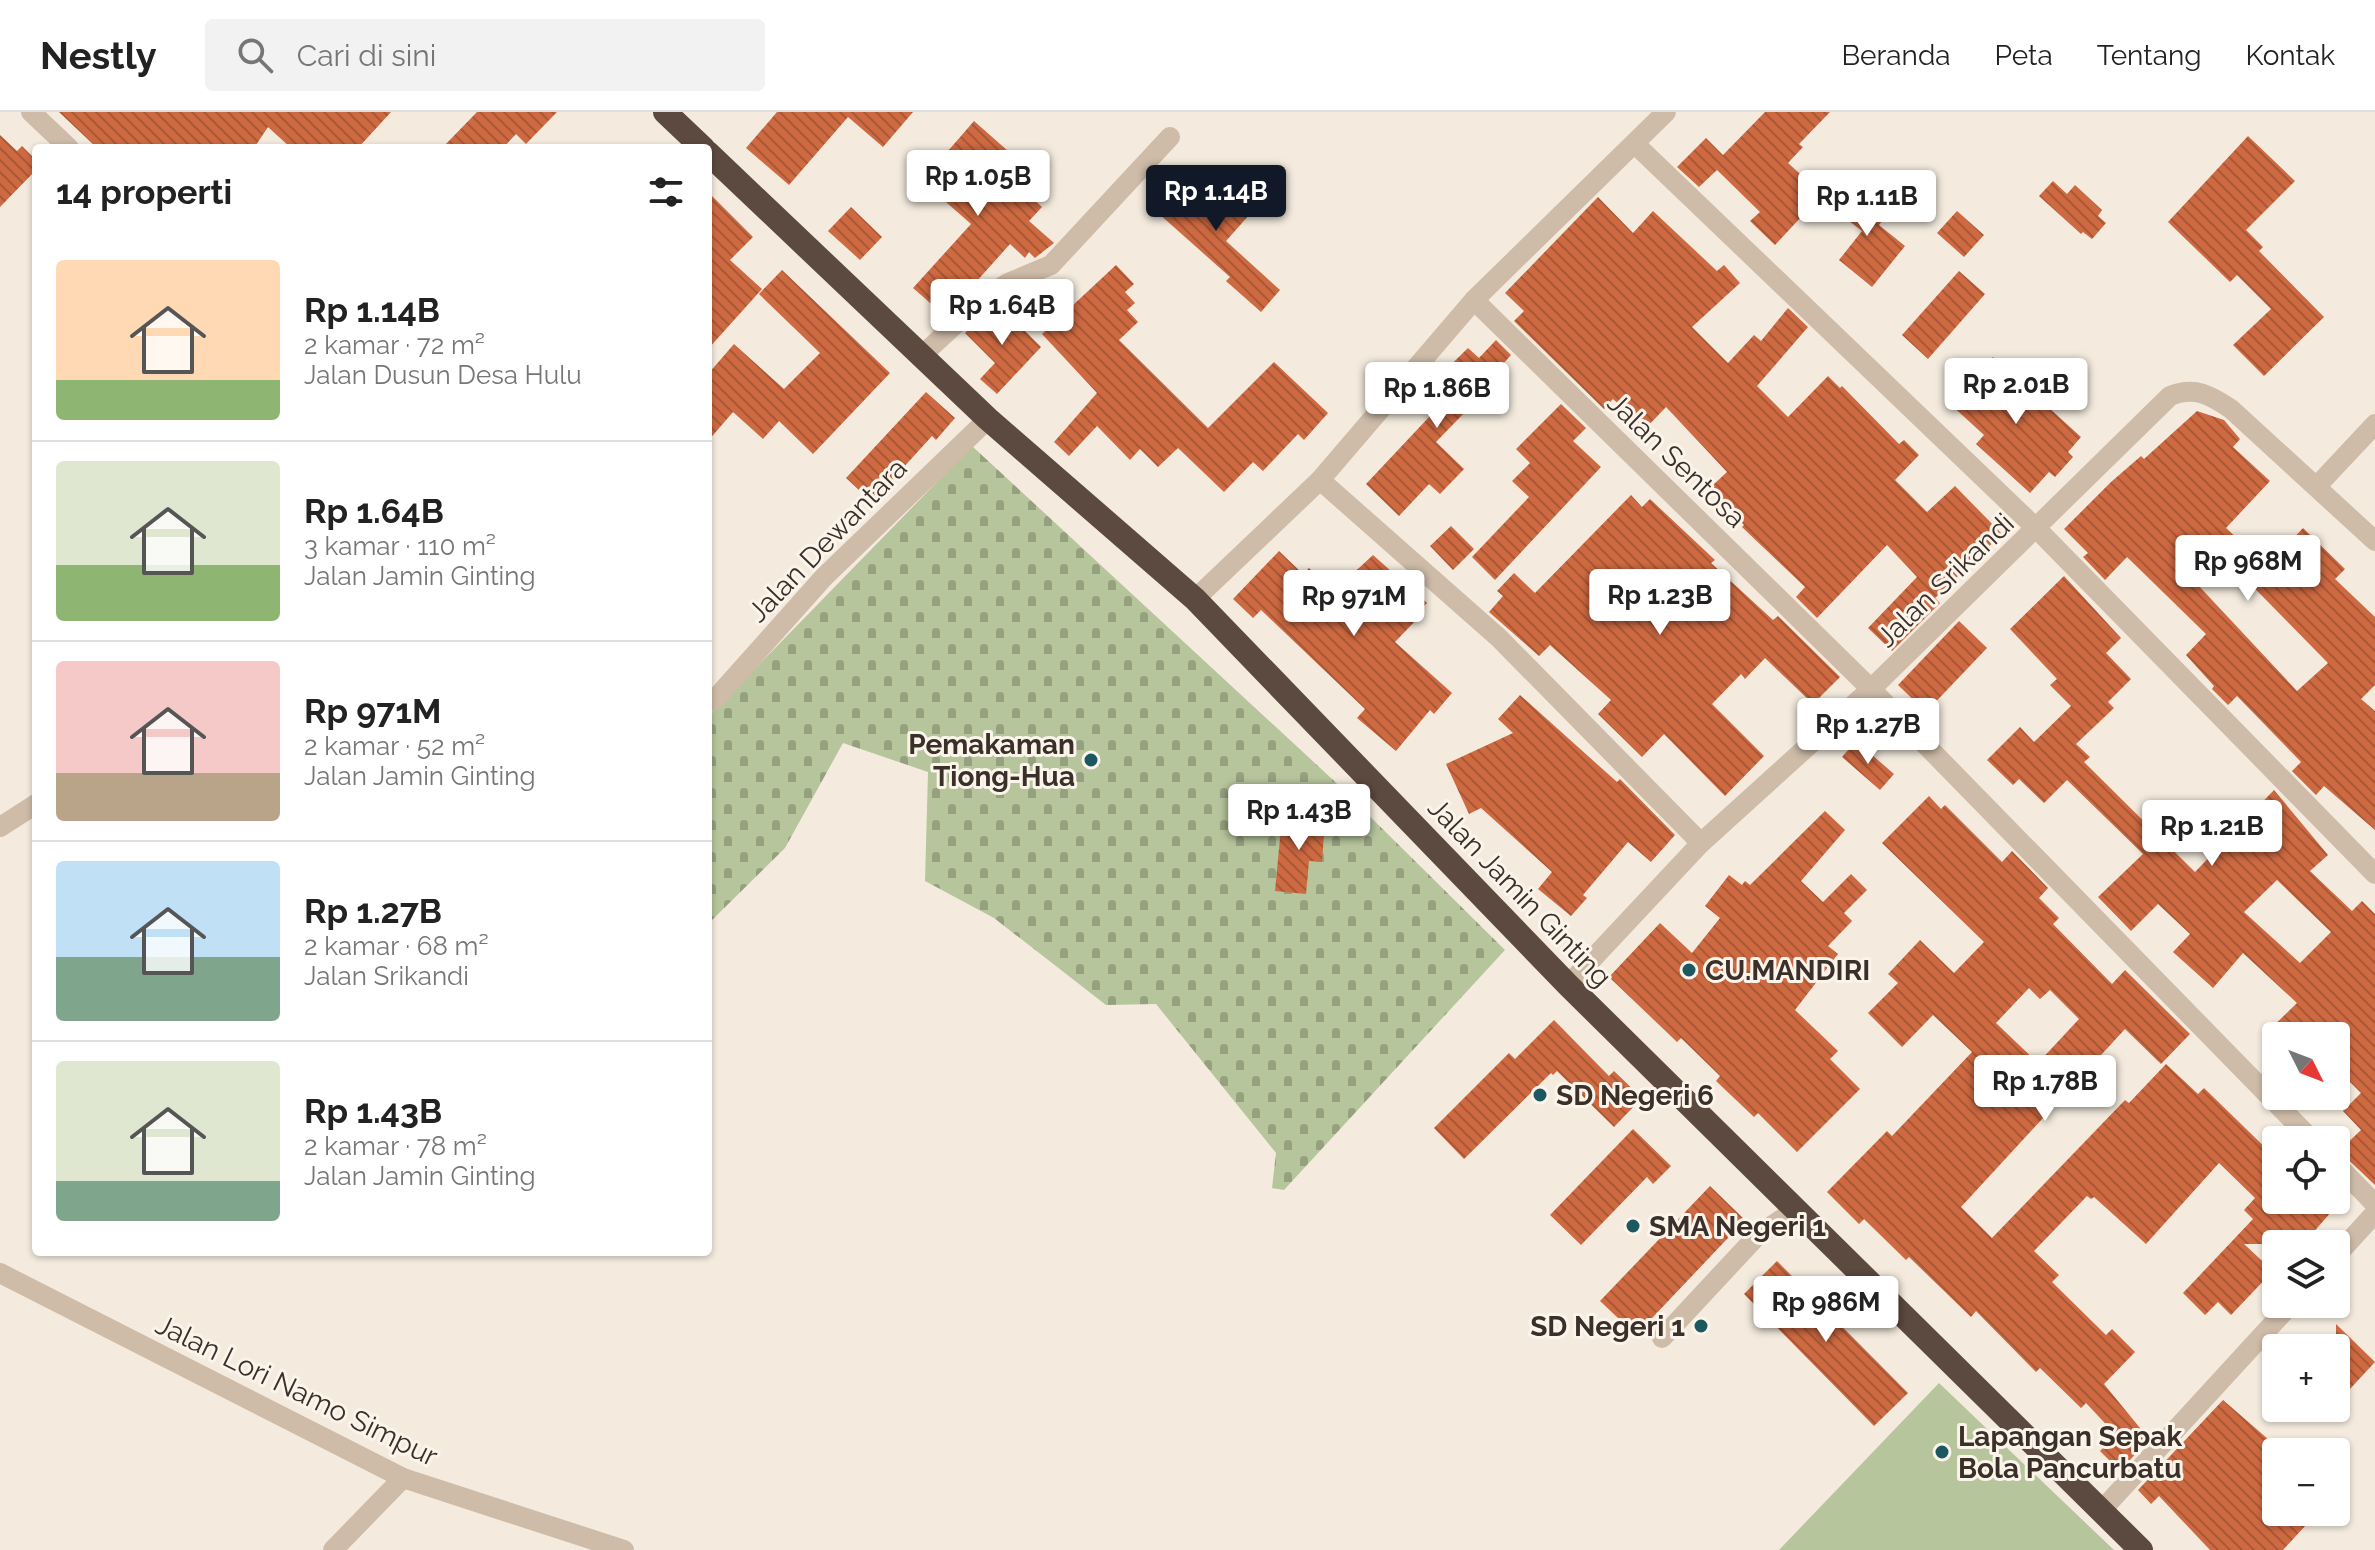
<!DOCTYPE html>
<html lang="id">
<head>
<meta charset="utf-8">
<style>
	:root { --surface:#fff; --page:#f2f2f2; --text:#222; --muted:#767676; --line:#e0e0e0; --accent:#111827 }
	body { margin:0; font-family:Raleway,sans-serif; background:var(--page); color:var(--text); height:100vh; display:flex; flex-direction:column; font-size:30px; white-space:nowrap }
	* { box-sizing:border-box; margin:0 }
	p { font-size:26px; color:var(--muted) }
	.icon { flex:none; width:44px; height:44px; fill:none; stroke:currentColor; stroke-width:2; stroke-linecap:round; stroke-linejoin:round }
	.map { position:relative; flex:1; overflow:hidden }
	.sheet { position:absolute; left:32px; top:32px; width:680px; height:1112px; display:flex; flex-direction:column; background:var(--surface); border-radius:8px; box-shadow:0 2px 6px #0004 }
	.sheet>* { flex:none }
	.needle { width:52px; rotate:132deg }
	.buttons { position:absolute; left:2262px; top:910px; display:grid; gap:16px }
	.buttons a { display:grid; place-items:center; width:88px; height:88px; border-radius:8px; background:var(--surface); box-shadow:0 2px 6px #0004; font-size:40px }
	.price { position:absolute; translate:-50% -68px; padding:0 18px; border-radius:8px; background:#fff; color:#222; font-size:26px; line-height:52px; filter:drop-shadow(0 2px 4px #0008) }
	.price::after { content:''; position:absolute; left:50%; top:48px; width:24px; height:18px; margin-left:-12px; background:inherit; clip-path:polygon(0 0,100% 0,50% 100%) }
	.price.active { background:var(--accent); color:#fff }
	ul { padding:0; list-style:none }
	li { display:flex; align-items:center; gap:24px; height:200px; padding:0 24px }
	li+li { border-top:2px solid var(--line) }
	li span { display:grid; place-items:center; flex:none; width:224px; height:160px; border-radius:8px; color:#555 }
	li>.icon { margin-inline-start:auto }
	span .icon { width:96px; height:96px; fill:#fffc; stroke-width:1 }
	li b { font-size:34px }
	h2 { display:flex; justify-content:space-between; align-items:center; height:96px; padding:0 24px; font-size:34px }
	header { display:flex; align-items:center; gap:48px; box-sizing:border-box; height:112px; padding:0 40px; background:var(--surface); border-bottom:2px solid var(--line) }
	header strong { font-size:38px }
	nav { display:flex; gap:44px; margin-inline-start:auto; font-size:28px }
	.search { width:560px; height:72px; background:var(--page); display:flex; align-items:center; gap:20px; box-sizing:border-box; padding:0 28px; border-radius:8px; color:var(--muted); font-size:30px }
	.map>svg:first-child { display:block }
</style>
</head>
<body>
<header>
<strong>Nestly</strong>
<div class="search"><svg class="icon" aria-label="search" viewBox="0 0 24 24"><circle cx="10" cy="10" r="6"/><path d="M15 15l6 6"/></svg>Cari di sini</div>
<nav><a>Beranda</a><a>Peta</a><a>Tentang</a><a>Kontak</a></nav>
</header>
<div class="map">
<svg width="2375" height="1438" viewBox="0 0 2375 1438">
	<defs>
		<pattern id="cemetery-stones" width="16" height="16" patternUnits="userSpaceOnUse" patternTransform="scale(2)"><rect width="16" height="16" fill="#b6c59c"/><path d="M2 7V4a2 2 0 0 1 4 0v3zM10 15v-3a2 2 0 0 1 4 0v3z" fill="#95a07f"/></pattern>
		<pattern id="building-back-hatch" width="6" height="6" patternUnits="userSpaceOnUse" patternTransform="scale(2)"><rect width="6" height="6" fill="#ce6a42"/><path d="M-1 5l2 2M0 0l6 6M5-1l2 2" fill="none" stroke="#a85837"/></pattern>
	</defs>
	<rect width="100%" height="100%" fill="#f4ebde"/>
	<path fill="url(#cemetery-stones)" d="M972 334 1331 666 1505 838 1284 1078 1272 1076 1276 1041 1156 892 1106 893 994 806 925 769 928 660 843 631 785 736 712 808 708 789V605Z"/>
	<path fill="#b6c59c" d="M1939 1271 2114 1438H1779Z"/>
	<g fill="url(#building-back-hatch)" fill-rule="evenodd">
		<path d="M59 0H391L358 36H291L268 15 254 36H97Z"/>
		<path d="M477 0H557L526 32 516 22 503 36H442Z"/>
		<path d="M777 0H913L883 35 848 5 789 73 746 36Z"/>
		<path d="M1765 0H1830L1799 32 1803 35 1788 51 1827 86 1808 107 1803 103 1775 133 1750 109 1760 100 1717 58 1699 75 1677 55 1706 26 1723 43Z"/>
		<path d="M974 9 1008 39 995 53 1042 95 1029 109 1054 131 1035 146 1029 140 1025 146 1010 132 976 170 980 173 945 204 913 176 971 112 922 69Z"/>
		<path d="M0 23 17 39 22 34 36 48V58L0 95Z"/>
		<path d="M2248 24 2295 69 2246 118 2263 135 2259 139 2324 205 2264 264 2233 233 2271 197 2237 163 2230 170 2168 110Z"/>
		<path d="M1202 59 1250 102 1226 129 1280 178 1261 200 1226 169 1230 165 1158 101 1170 88 1164 83 1185 60 1194 68Z"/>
		<path d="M2053 69 2067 82 2075 73 2102 98 2098 104 2106 111 2092 127 2083 120 2081 122 2039 84Z"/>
		<path d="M1847 73 1886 104 1879 113 1905 134 1872 175 1839 148 1862 119 1830 94Z"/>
		<path d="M708 80 753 125 730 148 762 177 708 237Z"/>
		<path d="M1598 85 1633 121 1653 99 1717 159 1724 153 1740 171 1692 215 1728 251 1754 223 1761 229 1788 196 1808 215 1757 274 1788 305 1828 264 1840 276 1842 274 1899 332 1904 328 1919 343 1895 368 1927 400 1955 374 2002 422 1935 486 1940 491 1892 539 1868 516 1917 465 1887 433 1817 506 1796 485 1805 475 1742 415 1744 413 1719 387 1721 384 1712 374 1727 360 1666 295 1645 317 1613 287 1604 297 1514 209 1524 199 1505 181Z"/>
		<path d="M851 95 882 125 860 148 828 119Z"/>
		<path d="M1957 99 1984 123 1964 145 1937 121Z"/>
		<path d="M1116 153 1134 172 1125 180 1135 191 1127 198 1138 210 1119 228 1208 316 1274 250 1328 301 1304 328 1298 322 1263 359 1253 350 1224 380 1178 336 1158 355 1140 337 1130 348 1097 314 1069 344 1054 330 1097 281 1042 222Z"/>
		<path d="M782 158 890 261 813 342 779 309 763 327 733 300 708 329V262L734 232 784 277 820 241 759 182Z"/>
		<path d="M1959 159 1985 182 1928 247 1902 223Z"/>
		<path d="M998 192 1041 235 997 282 980 267 995 251 965 221Z"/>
		<path d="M1496 228 1511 243 1495 261 1499 265 1436 330 1464 357 1440 382 1429 372 1399 404 1366 372 1430 304 1414 289 1468 236 1479 246Z"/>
		<path d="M1993 245 2081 325 2068 340 2073 345 2055 365 2049 360 2030 381 1976 332 1984 323 1949 291Z"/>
		<path d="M926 280 955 306 936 328 932 324 872 390 846 366Z"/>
		<path d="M1561 292 1586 316 1573 329 1601 355 1495 468 1472 445 1529 385 1512 369 1530 351 1516 337Z"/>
		<path d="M2197 299 2224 308 2240 327 2233 335 2270 369 2226 416 2267 454 2303 416 2345 457 2335 467 2375 505V573L2361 587 2375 599V718L2324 674 2316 683 2292 659 2301 650 2237 584 2228 593 2212 577 2214 574 2186 543 2206 522 2127 445 2105 468 2083 445 2088 441 2064 417 2111 370 2141 344 2144 347ZM2210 431 2328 551 2297 579 2183 457Z"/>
		<path d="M1631 383 1642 395 1650 387 1715 448 1711 451 1773 508 1778 504 1840 565 1813 592 1765 546 1745 567 1741 562 1712 592 1764 644 1725 684 1664 622 1642 645 1598 602 1611 588 1550 533 1539 544 1489 500 1503 484 1497 479 1514 461 1535 481Z"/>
		<path d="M1451 414 1474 437 1453 458 1430 434Z"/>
		<path d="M1279 439 1303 462 1309 456 1333 480 1373 443 1427 491 1417 501 1420 504 1395 530 1452 581 1434 602 1430 598 1396 639 1357 606 1365 597 1261 498 1253 506 1233 487Z"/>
		<path d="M2064 464 2121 526 2106 541 2131 567 2108 590 2114 596 2076 632 2090 645 2084 650 2195 760 2274 678 2328 743 2310 759 2352 799 2362 789 2375 802V1073L2339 1039 2361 1018 2343 999 2361 981 2336 956V924H2263L2297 891 2243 841 2213 876 2173 840 2190 822 2158 792 2131 819 2098 785 2143 742 2067 668 2044 691 2019 667 2013 673 1987 648 2020 615 2034 630 2071 594 2050 573 2057 567 2010 517ZM2277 768 2331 820 2300 851 2244 800Z"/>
		<path d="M1959 509 1987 536 1926 600 1898 573Z"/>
		<path d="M1520 583 1617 670 1620 667 1675 723 1651 750 1628 730 1583 783 1587 786 1571 804 1538 777 1552 760 1481 696 1469 702 1446 652 1513 621 1498 607Z"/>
		<path d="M1856 629 1894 662 1880 678 1842 645Z"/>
		<path d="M1929 684 1941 697 1945 693 2002 750 2012 739 2048 776 2039 786 2059 806 2053 812 2112 872 2125 858 2190 922 2161 952 2125 917 1961 1095 1992 1126 2125 988 2129 991 2166 952 2198 982 2204 976 2276 1046V1088H2336V1071L2347 1082 2303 1132H2244L2273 1159 2231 1203 2218 1190 2205 1203 2183 1181 2253 1107 2244 1098 2255 1086 2219 1051 2146 1132 2094 1085 2091 1087 2087 1084 2034 1139 2059 1163 2052 1170 2106 1223 2112 1217 2135 1240 2104 1272 2149 1327 2120 1359 2100 1339 2116 1323 2086 1291 2081 1296 2040 1256 2036 1260 1976 1199 1971 1205 1909 1145 1906 1148 1864 1107 1859 1112 1827 1080 1887 1019 1892 1024 1972 940 1933 903 1902 935 1868 901 1898 871 1888 862 1920 828 1954 861 1984 830 1882 731ZM2029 876 2040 887 2050 878 2079 907 2038 951 1996 911Z"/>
		<path d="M1825 699 1845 718 1801 769 1823 790 1851 762 1867 778 1844 801 1852 809 1828 834 1838 842 1795 898 1838 939 1830 947 1860 977 1797 1040 1758 1001 1754 1005 1716 969 1720 964 1681 926 1677 930 1609 865 1660 811 1692 841 1720 806 1705 794 1729 763 1742 773 1745 769 1750 773Z"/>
		<path d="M1282 705 1335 710 1324 722 1322 750 1309 749 1306 782 1275 779Z"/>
		<path d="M1554 908 1609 964 1614 959 1642 986 1614 1015 1557 959 1553 963 1551 961 1464 1047 1434 1016 1509 941 1515 947Z"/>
		<path d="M1633 1017 1671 1054 1653 1072 1647 1065 1581 1133 1550 1103Z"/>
		<path d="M1710 1074 1745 1108 1636 1223 1600 1189Z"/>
		<path d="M1777 1149 1908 1281 1874 1314 1744 1182Z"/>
		<path d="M2336 1212 2375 1250 2336 1292Z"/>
		<path d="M2223 1288 2276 1334V1400H2318L2283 1438H2210L2159 1384 2151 1392 2138 1378Z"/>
	</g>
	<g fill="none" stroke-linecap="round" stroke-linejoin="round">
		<g stroke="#cebba8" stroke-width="20">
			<path d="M31 0 69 36"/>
			<path d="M1635 32 2038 418 2375 762"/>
			<path d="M1474 188 1871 577 2312 1028"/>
			<path d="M920 245 984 186 1008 171 1051 153 1170 25"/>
			<path d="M1320 368 1499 526 1701 731"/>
			<path d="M2317 374 2375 312"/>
			<path d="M1195 487 1320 368 1474 188 1666 0"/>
			<path d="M708 591 717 585 824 465 988 307"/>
			<path d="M0 715 36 692"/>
			<path d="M1568 873 1701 731 1871 577 2170 284C2195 274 2210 283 2231 297L2375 429"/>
			<path d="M2336 1052 2375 1092"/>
			<path d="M2336 1144 2375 1101"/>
			<path d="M0 1161 403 1366 624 1438"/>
			<path d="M1662 1226 1757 1124 1796 1097"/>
			<path d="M2101 1399 2291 1192"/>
			<path d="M333 1438 403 1366"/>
		</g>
		<g stroke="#5c493f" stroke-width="24">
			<path d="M665 0 703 36"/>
			<path d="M708 41 988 307 1195 487 1568 873 2141 1438"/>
		</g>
	</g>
	<g fill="#1b585f" stroke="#fbf4eb" stroke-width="3">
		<circle cx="1091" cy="648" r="8"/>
		<circle cx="1689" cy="858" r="8"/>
		<circle cx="1540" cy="983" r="8"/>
		<circle cx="1633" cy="1114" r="8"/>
		<circle cx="1701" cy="1214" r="8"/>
		<circle cx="1942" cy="1340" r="8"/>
	</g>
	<g text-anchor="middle" stroke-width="6" stroke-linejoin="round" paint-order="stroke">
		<g font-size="28" fill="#3a2f29" stroke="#fbf4eb">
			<text transform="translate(1677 348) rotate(44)" y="10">Jalan Sentosa</text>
			<text transform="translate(827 428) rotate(-46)" y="10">Jalan Dewantara</text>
			<text transform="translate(1945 468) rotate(-44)" y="10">Jalan Srikandi</text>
			<text transform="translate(1520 780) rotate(46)" y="10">Jalan Jamin Ginting</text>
			<text transform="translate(297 1278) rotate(26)" y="10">Jalan Lori Namo Simpur</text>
		</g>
		<g font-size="28" font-weight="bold" fill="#3a2f29" stroke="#fbf4eb" text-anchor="start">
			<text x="1075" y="642" text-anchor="end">Pemakaman<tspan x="1075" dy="32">Tiong-Hua</tspan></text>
			<text x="1705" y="868">CU.MANDIRI</text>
			<text x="1556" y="993">SD Negeri 6</text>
			<text x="1649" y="1124">SMA Negeri 1</text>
			<text x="1685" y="1224" text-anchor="end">SD Negeri 1</text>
			<text x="1958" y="1334">Lapangan Sepak<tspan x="1958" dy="32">Bola Pancurbatu</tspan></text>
		</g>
	</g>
</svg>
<div class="buttons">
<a><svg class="needle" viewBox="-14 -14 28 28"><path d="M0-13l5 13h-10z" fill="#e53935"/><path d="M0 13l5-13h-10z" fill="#767676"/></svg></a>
<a><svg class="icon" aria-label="locate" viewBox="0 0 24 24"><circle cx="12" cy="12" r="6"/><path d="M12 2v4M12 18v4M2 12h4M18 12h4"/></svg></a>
<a><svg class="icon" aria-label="layers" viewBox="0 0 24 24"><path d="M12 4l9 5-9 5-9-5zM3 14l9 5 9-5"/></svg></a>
<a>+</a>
<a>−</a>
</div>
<b class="price" style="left:978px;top:106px">Rp 1.05B</b>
<b class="price active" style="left:1216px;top:121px">Rp 1.14B</b>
<b class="price" style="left:1867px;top:126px">Rp 1.11B</b>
<b class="price" style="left:1002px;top:235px">Rp 1.64B</b>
<b class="price" style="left:2016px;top:314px">Rp 2.01B</b>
<b class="price" style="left:1437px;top:318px">Rp 1.86B</b>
<b class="price" style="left:2248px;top:491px">Rp 968M</b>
<b class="price" style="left:1660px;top:525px">Rp 1.23B</b>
<b class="price" style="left:1354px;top:526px">Rp 971M</b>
<b class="price" style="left:1868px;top:654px">Rp 1.27B</b>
<b class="price" style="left:1299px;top:740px">Rp 1.43B</b>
<b class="price" style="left:2212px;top:756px">Rp 1.21B</b>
<b class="price" style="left:2045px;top:1011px">Rp 1.78B</b>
<b class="price" style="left:1826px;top:1232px">Rp 986M</b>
<section class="sheet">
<h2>14 properti<svg class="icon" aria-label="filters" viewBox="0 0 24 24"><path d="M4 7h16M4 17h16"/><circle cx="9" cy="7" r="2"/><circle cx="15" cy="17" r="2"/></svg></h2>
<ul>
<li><span style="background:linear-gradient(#ffd9b3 75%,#8fb573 0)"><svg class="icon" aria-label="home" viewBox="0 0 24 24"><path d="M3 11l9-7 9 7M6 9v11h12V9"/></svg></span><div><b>Rp 1.14B</b><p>2 kamar · 72 m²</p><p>Jalan Dusun Desa Hulu</p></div></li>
<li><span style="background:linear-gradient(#dfe7d0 65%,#8fb573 0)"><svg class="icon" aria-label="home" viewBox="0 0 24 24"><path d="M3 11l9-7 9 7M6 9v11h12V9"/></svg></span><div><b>Rp 1.64B</b><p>3 kamar · 110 m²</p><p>Jalan Jamin Ginting</p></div></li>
<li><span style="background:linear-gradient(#f6c9c9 70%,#b9a48a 0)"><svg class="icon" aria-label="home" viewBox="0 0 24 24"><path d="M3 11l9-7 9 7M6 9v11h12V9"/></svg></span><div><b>Rp 971M</b><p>2 kamar · 52 m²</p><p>Jalan Jamin Ginting</p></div></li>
<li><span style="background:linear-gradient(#bfe0f5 60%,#7fa58c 0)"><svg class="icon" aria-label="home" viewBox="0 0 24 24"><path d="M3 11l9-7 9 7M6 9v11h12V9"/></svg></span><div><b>Rp 1.27B</b><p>2 kamar · 68 m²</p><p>Jalan Srikandi</p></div></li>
<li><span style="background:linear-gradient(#dfe7d0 75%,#7fa58c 0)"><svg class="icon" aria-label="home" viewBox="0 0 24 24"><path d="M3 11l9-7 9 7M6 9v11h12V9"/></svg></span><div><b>Rp 1.43B</b><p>2 kamar · 78 m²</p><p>Jalan Jamin Ginting</p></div></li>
</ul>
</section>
</div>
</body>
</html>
